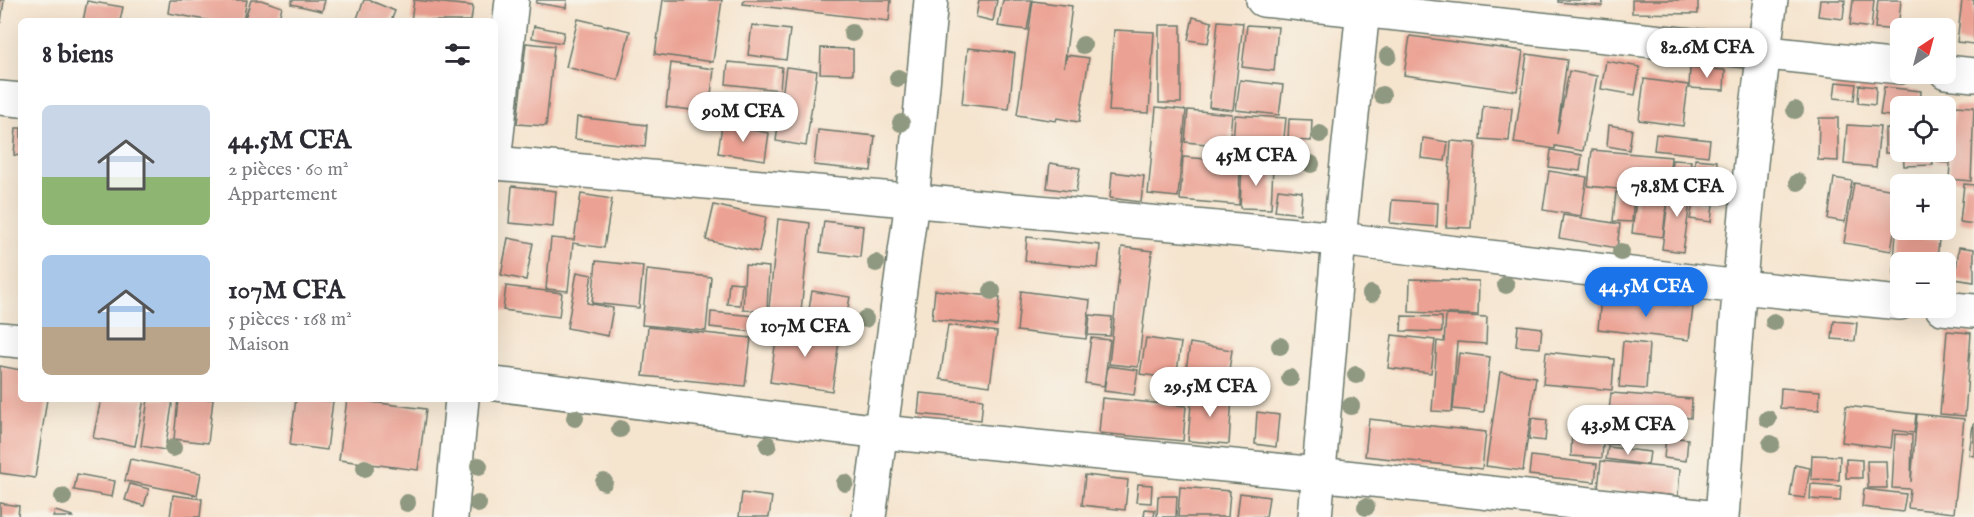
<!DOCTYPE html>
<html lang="fr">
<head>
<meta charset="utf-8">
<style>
	:root { --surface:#fff; --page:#f7f7f7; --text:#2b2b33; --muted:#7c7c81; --accent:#1a73e8 }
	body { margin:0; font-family:"IM FELL English",serif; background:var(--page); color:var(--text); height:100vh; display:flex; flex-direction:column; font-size:22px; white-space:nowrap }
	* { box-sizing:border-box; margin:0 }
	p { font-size:20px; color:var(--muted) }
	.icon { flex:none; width:33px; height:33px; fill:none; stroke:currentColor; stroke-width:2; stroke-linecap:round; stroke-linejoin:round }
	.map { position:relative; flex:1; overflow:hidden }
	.side { position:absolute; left:18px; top:18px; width:480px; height:384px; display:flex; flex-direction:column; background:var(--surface); border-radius:9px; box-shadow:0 6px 24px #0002 }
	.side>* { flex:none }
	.needle { width:39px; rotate:36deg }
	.controls { position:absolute; left:1890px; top:18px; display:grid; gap:12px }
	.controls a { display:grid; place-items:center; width:66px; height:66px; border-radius:9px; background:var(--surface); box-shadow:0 6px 24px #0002; font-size:30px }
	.price { position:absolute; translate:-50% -51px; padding:0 14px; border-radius:21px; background:#fff; color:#222; font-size:20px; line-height:39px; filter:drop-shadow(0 2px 3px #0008) }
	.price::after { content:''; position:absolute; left:50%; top:36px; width:18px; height:14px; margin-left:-9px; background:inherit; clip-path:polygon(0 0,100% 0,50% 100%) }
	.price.selected { background:var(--accent); color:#fff }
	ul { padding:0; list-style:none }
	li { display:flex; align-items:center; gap:18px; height:150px; padding:0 24px }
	li span { display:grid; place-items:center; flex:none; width:168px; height:120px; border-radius:9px; color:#555 }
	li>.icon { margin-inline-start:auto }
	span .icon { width:72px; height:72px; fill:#fffc; stroke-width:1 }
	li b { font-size:26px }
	h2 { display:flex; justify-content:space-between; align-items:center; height:72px; padding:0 24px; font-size:26px }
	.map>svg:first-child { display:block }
</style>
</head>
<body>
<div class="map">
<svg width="1974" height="517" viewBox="0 0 1974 517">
	<rect width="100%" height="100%" fill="#f7f3e8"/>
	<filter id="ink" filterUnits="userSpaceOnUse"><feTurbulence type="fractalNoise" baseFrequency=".0167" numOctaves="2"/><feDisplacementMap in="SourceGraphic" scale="12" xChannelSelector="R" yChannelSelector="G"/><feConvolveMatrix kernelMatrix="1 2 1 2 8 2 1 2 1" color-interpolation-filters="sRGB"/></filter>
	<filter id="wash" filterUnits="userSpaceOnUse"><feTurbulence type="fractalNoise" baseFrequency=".008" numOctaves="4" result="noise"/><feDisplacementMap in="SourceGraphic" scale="24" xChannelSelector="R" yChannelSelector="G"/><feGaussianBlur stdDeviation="1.35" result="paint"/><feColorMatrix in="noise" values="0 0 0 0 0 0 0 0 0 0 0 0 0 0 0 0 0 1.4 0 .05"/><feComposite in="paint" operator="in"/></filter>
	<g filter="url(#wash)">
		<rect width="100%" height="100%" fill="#f5e4ce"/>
		<g id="blocks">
			<g fill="#eba193">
				<path d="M0 0H4L1 22H0Z"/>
				<path d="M170 0H247L243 21H211L168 13Z"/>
				<path d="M251 0H261L282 7 278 21H244Z"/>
				<path d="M292 0H325L322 11 291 4Z"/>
				<path d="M364 0H369L395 11 391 21H356Z"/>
				<path d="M414 0 473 6 471 21H411Z"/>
				<path d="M537 0H567L566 8 536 3Z"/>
				<path d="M663 0H722L713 62 655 54Z"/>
				<path d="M744 0H891L889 21 743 4Z"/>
				<path d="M979 0H997L993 21 976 17Z"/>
				<path d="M1003 0H1032L1027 30 998 26Z"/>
				<path d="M1558 0H1603L1602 6 1558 2Z"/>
				<path d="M1632 0H1698V14L1632 13Z"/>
				<path d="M1820 0H1845L1843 19 1818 16Z"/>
				<path d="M1853 0H1874L1871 28 1850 25Z"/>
				<path d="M1878 0H1901L1898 30 1875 28Z"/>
				<path d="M1962 0H1974V44L1957 42Z"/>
				<path d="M87 1 123 7 120 21H83Z"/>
				<path d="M1033 1 1072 6 1064 67 1067 55 1089 58 1079 122 1057 118 1056 121 1017 115Z"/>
				<path d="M1193 17 1212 22 1208 43 1188 40Z"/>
				<path d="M578 19 630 31 618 80 566 67Z"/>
				<path d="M1218 21 1243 23 1233 110 1209 107Z"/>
				<path d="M752 25 790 30 786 60 748 55Z"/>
				<rect x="1159" y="25" width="22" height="78"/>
				<path d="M1247 25 1278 27 1274 71 1242 67Z"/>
				<path d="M534 26 564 32 562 43 532 38Z"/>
				<path d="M1114 30 1154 32 1149 113 1109 111Z"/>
				<path d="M1410 36 1523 51 1517 91 1404 75Z"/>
				<path d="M526 43 554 46 546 126 517 124Z"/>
				<path d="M821 48 853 49V74L820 73Z"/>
				<path d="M968 48 1015 53 1009 109 962 104Z"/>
				<path d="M1527 54 1567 60 1557 134 1569 71 1597 76 1583 151 1555 146V149L1514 143Z"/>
				<path d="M1606 61 1640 67 1635 95 1601 89Z"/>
				<path d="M728 62 782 67 780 90 726 84Z"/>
				<path d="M671 63 714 69 709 112 666 107Z"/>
				<path d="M786 67 817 71 806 146 776 141Z"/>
				<path d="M1690 68 1725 70 1724 90 1689 88Z"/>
				<path d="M1644 79 1688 85 1683 126 1639 120Z"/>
				<path d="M1240 80 1283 85 1279 115 1236 110Z"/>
				<path d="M1836 82 1856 84 1854 100 1834 98Z"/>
				<path d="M1859 85 1876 87 1875 105 1858 103Z"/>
				<path d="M1884 87 1921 91 1920 106H1900V117L1880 115Z"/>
				<path d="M1483 106 1512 108 1509 141 1480 139Z"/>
				<path d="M1946 106 1952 107 1948 163 1937 162 1938 152H1946Z"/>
				<path d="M1954 106 1974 107 1971 181 1949 179Z"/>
				<path d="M1156 107 1186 110 1178 197 1148 194Z"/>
				<path d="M1188 110 1232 114 1229 146 1185 142Z"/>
				<path d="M1235 115 1286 118 1283 147 1233 143Z"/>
				<path d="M577 117 647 125 645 147 575 139Z"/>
				<path d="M1819 118H1838V161L1818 160Z"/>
				<path d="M1289 119 1312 120 1311 141 1288 140Z"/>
				<path d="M722 125 769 133 765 160 718 153Z"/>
				<path d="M1609 125 1632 129 1629 150 1607 146Z"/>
				<path d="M1847 125 1880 127 1876 167 1844 164Z"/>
				<path d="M16 128H21V156L14 155Z"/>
				<path d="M1885 128 1898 129 1897 153H1885Z"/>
				<path d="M818 130 875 136 871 171 814 165Z"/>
				<path d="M1656 134 1710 140 1708 156 1654 150Z"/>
				<path d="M1423 138 1448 142 1445 161 1421 158Z"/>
				<path d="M1451 141 1476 143 1471 228 1446 227Z"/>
				<path d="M1551 150 1582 155 1580 171 1549 167Z"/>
				<path d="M1592 150 1671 157 1663 237 1632 233 1637 191 1588 186Z"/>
				<path d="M1903 152H1932L1933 165 1904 166Z"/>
				<path d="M1183 157 1240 162 1239 205 1180 200Z"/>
				<path d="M1695 159 1717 161 1716 181 1694 179Z"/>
				<path d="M1672 160 1691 161 1689 182 1671 180Z"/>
				<path d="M1050 163 1080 168 1076 192 1047 188Z"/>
				<path d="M1242 165 1273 167 1271 209 1240 208Z"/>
				<path d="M1549 171 1587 177 1581 216 1543 210Z"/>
				<path d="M1112 172 1144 176 1141 202 1110 198Z"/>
				<path d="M1834 178 1852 181 1845 222 1828 219Z"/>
				<path d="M1904 178 1945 182V184H1903Z"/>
				<path d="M1854 183 1900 191 1891 251 1844 243Z"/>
				<path d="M1964 184 1974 185V224L1960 222Z"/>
				<path d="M1670 185 1692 188 1683 252 1662 249Z"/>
				<path d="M512 186 556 191 553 227 509 223Z"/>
				<path d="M1278 189 1302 192 1300 214 1275 211Z"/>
				<path d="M1616 192 1634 194 1632 222 1613 221Z"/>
				<path d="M581 194 612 199 604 248 573 243 568 291 546 289 551 238 574 240Z"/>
				<path d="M1392 200 1438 203 1437 227 1390 223Z"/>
				<path d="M1693 202 1713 205 1711 222 1690 219Z"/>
				<path d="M714 205 766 217 759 252 706 240Z"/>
				<path d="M1563 215 1620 224 1617 248 1559 238Z"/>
				<path d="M778 219 810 223 800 321 768 318Z"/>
				<path d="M824 221 863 226 860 257 820 252Z"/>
				<path d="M1896 234 1939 239 1937 262H1900V274L1893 273Z"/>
				<path d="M1027 237 1100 245 1098 268 1025 261Z"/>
				<path d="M508 238 533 243 526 280 501 275Z"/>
				<path d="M1122 247 1152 251 1138 367 1109 364Z"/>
				<path d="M1959 247 1974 249V282L1955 279Z"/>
				<path d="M596 261 643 266 639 308 592 303Z"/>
				<path d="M745 265 769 267 767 311 743 310Z"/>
				<path d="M647 270 711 277 706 331 642 325Z"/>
				<path d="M577 272 592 275 587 303 613 308 608 336 567 328Z"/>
				<path d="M1410 279 1479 281 1478 315 1409 312Z"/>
				<path d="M729 282 742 283 740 305 727 304Z"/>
				<path d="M506 286 562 293 559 317 503 310Z"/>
				<path d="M935 290 1000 297 997 326 932 319Z"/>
				<path d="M812 291 850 297 844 329 807 322Z"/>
				<path d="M1021 291 1090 300 1086 339 1017 331Z"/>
				<path d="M1601 297 1693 307 1689 340 1598 329Z"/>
				<path d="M711 312 755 316 753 332 710 327Z"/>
				<path d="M1090 315 1112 317 1110 336 1088 335Z"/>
				<path d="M1446 315 1487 317 1486 344 1457 342 1452 412 1432 411 1437 341 1444 342Z"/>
				<path d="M1402 316 1442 317V332L1401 331Z"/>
				<path d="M1834 321 1857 323 1855 341 1832 339Z"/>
				<path d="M778 325 840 334 832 391 770 382Z"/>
				<path d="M948 325 997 332 990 386 940 379Z"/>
				<path d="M1518 325 1542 328 1540 348 1516 346Z"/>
				<path d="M648 327 751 338 745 386 643 376Z"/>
				<path d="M1947 331 1971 333 1965 416 1940 414Z"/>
				<path d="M1392 335 1435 340 1431 373 1388 368Z"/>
				<path d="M1091 338 1110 340 1104 386 1085 383Z"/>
				<path d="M1146 338 1181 343 1176 379 1140 374Z"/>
				<path d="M1623 341 1649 344 1646 389 1619 387Z"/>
				<path d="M1190 343 1232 350 1226 390 1184 384Z"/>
				<path d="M1546 352 1614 359 1612 390 1543 384Z"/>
				<path d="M1459 353 1490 357 1484 412 1453 409Z"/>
				<path d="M0 366 21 370V399H47L35 478 0 473Z"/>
				<path d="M1108 366 1138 370 1134 395 1104 391Z"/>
				<path d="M1500 372 1536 377 1523 471 1486 466Z"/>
				<path d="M1781 388 1820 391 1819 410 1780 408Z"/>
				<path d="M1192 392 1232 395 1229 444 1188 441Z"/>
				<path d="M920 393 983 399 981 420 918 414Z"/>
				<path d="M1611 393 1692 399 1691 418 1609 411Z"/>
				<path d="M1102 398 1186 406 1183 441 1099 433Z"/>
				<path d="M101 399H144L135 446 93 438Z"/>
				<path d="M148 399H173L165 450 141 446Z"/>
				<path d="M178 399H213L208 443 174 439Z"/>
				<path d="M296 399 333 401 327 450 290 445Z"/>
				<path d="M347 399 426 409 418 470 339 460Z"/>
				<path d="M1846 406 1916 414 1914 433 1893 430 1891 448 1842 442Z"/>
				<path d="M1257 412 1279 415 1276 447 1255 444Z"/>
				<path d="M1917 414 1964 419 1954 513 1908 508 1910 489 1892 488 1895 434 1912 435 1911 482Z"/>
				<path d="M1642 416 1662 417V428L1640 426Z"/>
				<path d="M1532 418 1547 420 1545 441 1529 439Z"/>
				<path d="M1369 419 1486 432 1482 469 1365 456Z"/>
				<path d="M1608 421 1629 422 1627 445 1606 444Z"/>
				<path d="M1973 424H1974V456L1969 455Z"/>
				<path d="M1572 428 1604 430 1602 458 1571 456Z"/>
				<path d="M1666 437 1688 439 1686 461 1664 458Z"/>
				<path d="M1608 447 1650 452 1648 465 1606 459Z"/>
				<path d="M1812 455 1840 456 1839 480 1811 479Z"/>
				<path d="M1531 456 1597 464 1595 482 1529 475Z"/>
				<path d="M130 459 201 473 197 495 125 481Z"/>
				<path d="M1846 459 1862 460V478H1846Z"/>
				<path d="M1601 461 1680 469 1678 496 1598 489Z"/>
				<path d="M1867 461H1886L1887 488H1868Z"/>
				<path d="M1795 465 1810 468 1805 498 1790 496Z"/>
				<path d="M77 474 115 481 112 497 74 490Z"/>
				<path d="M1085 475 1128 480 1125 510 1082 505Z"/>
				<path d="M130 484 149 489 144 506 125 500Z"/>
				<path d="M1138 484 1152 485 1151 503 1136 502Z"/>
				<path d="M1811 484 1841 486 1840 501 1810 499Z"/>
				<path d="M1180 487 1230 491 1228 517H1178Z"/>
				<path d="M1864 489 1906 494 1903 512 1862 507Z"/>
				<path d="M742 493 772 497 769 517H739Z"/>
				<path d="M1240 493 1269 497 1266 517H1237Z"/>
				<path d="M173 495 202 499 200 517H170Z"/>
				<path d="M1158 496H1177L1176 517H1157Z"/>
				<path d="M0 503 19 506 18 517H0Z"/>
				<path d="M1145 509 1155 510 1154 517H1144Z"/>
				<path d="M55 511 73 516V517H53Z"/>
			</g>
		</g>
	</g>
	<g filter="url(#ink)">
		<use href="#blocks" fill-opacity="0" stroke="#6a776a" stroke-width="1.5"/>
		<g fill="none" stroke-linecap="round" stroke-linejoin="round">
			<g stroke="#6a776a" stroke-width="36">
				<g id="minor">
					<path d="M1263 0 1900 67"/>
					<path d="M1946 72 1974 75"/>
					<path d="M0 98 21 100"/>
					<path d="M495 152 512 0"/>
					<path d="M495 163 1339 239 1740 287 1900 303"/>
					<path d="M1942 308 1974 311"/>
					<path d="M0 339 21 341"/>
					<path d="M495 384 881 432 1318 474 1708 517"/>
					<path d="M451 517 462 399"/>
					<path d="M869 517 912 201 931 0"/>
					<path d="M1315 517 1339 239 1364 0"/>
					<path d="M1722 517C1735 345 1746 171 1771 0"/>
				</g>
			</g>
			<use href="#minor" stroke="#fff" stroke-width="33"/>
		</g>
		<g fill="#8f9880">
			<circle cx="852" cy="33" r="9"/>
			<circle cx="1083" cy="45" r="9"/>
			<circle cx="1388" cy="56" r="9"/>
			<circle cx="898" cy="78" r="9"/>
			<circle cx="1382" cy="95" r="9"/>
			<circle cx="1795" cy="110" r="9"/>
			<circle cx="739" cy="111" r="9"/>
			<circle cx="901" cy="123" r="9"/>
			<circle cx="1320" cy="134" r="9"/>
			<circle cx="1311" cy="164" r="9"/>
			<circle cx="1798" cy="182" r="9"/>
			<circle cx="1621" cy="252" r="9"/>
			<circle cx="876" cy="263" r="9"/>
			<circle cx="1506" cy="285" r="9"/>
			<circle cx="992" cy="291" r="9"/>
			<circle cx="1371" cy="294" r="9"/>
			<circle cx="865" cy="319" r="9"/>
			<circle cx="1774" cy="322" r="9"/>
			<circle cx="1280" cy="346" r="9"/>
			<circle cx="1356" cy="375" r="9"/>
			<circle cx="1290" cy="378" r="9"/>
			<circle cx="1351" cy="406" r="9"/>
			<circle cx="575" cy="418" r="9"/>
			<circle cx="1768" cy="419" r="9"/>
			<circle cx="620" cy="429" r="9"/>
			<circle cx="1771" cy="444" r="9"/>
			<circle cx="768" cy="445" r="9"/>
			<circle cx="173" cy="448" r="9"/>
			<circle cx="479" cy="466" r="9"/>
			<circle cx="365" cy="468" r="9"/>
			<circle cx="604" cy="482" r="9"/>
			<circle cx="845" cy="483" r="9"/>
			<circle cx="63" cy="497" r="9"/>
			<circle cx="407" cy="503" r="9"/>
			<circle cx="478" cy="504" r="9"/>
			<circle cx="1366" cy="507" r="9"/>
		</g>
	</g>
</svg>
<div class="controls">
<a><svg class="needle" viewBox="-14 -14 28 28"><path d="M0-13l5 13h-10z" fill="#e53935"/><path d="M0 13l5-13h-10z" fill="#7c7c81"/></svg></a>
<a><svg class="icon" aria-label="locate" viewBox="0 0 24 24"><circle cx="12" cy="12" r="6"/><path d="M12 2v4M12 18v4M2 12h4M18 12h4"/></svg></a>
<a>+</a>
<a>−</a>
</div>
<b class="price" style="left:1707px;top:79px">82.6M CFA</b>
<b class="price" style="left:743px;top:143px">90M CFA</b>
<b class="price" style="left:1256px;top:187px">45M CFA</b>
<b class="price" style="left:1677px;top:218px">78.8M CFA</b>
<b class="price selected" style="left:1646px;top:318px">44.5M CFA</b>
<b class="price" style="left:805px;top:358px">107M CFA</b>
<b class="price" style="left:1210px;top:418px">29.5M CFA</b>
<b class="price" style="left:1628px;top:456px">43.9M CFA</b>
<section class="side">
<h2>8 biens<svg class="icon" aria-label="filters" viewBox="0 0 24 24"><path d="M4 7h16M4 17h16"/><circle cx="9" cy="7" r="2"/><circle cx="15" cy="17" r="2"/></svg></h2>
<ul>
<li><span style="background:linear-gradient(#c9d6e8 60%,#8fb573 0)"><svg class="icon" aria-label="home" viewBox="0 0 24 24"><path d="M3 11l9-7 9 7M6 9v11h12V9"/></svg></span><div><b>44.5M CFA</b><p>2 pièces · 60 m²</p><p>Appartement</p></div></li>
<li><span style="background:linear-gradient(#a9c7e8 60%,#b9a48a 0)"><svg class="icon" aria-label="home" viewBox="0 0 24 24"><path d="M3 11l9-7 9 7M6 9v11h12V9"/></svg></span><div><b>107M CFA</b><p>5 pièces · 168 m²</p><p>Maison</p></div></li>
</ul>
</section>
</div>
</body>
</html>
